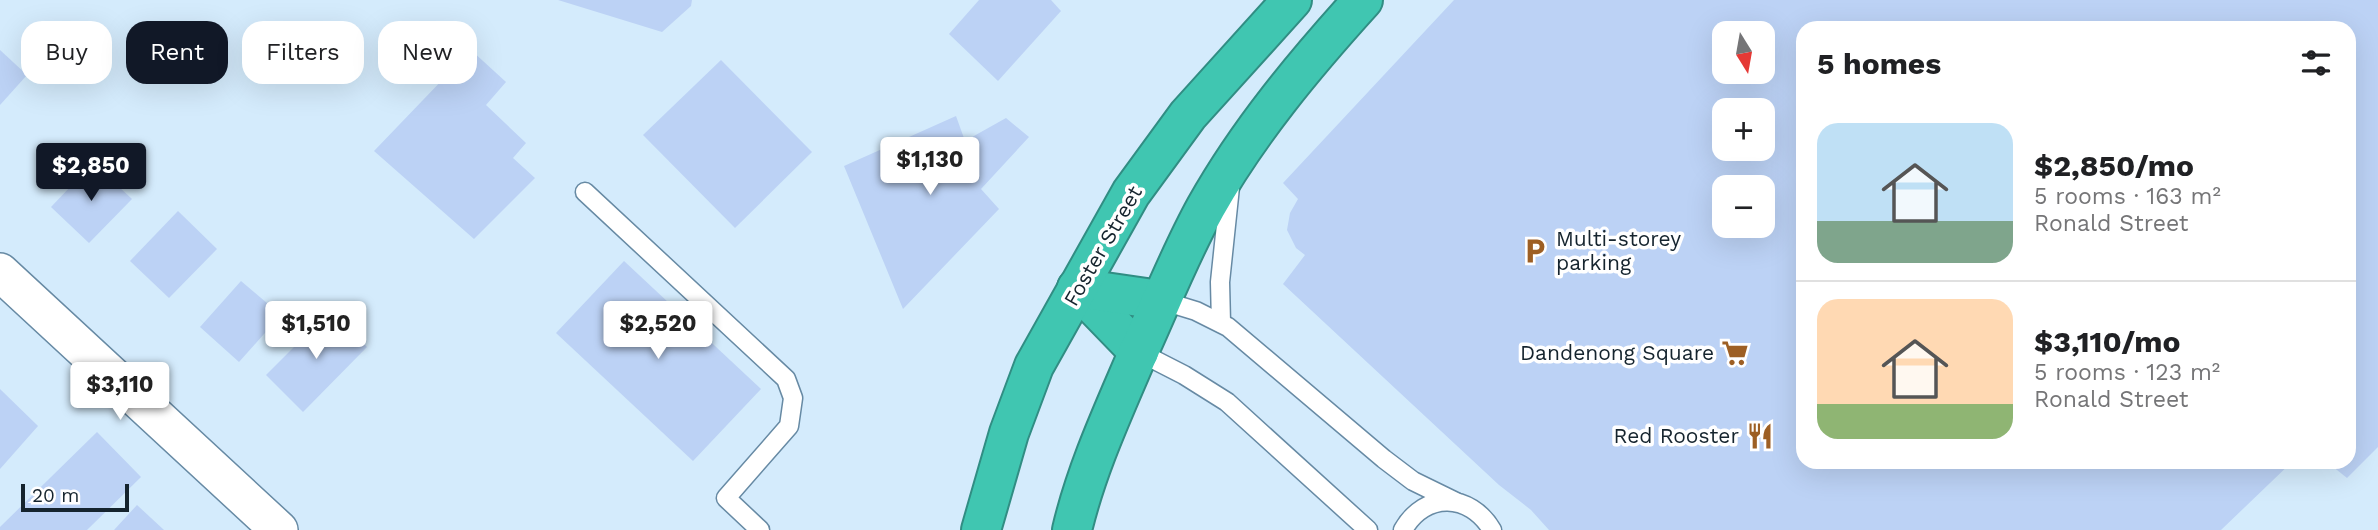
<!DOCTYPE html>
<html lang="en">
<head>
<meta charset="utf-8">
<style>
	:root { --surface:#fff; --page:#f2f2f2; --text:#202124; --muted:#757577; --line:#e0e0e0; --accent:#111827 }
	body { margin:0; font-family:"Work Sans",sans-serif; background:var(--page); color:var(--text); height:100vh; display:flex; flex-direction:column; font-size:26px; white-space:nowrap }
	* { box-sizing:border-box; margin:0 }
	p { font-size:23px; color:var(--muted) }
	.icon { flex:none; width:38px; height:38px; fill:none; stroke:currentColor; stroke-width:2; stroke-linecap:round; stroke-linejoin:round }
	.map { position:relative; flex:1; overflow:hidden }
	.sheet { position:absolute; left:1796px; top:21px; width:560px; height:448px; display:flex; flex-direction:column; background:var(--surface); border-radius:21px; box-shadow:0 7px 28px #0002 }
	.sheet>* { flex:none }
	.top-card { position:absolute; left:21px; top:21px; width:665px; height:63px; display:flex; gap:14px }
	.needle { width:46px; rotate:169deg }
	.controls { position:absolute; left:1712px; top:21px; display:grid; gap:14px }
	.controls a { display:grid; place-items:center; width:63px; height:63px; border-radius:14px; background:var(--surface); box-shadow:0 7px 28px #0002; font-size:35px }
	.scale { position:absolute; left:21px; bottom:18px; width:108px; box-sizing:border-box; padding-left:7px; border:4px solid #15242e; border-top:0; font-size:19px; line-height:24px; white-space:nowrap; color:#15242e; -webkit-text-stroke:5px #fff; paint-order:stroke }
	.price { position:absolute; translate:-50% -60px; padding:0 16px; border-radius:7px; background:#fff; color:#222; font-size:23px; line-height:46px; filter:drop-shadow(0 2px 4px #0008) }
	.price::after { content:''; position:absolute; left:50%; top:42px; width:21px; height:16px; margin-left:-10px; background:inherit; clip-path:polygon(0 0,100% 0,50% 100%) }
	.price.current { background:var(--accent); color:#fff }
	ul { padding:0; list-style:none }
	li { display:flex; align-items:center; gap:21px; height:175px; padding:0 21px }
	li+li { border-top:2px solid var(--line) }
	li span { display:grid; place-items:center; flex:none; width:196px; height:140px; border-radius:21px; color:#555 }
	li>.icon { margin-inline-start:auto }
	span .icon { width:84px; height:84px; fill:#fffc; stroke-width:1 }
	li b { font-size:30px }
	h2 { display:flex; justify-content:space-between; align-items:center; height:84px; padding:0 21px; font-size:30px }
	.chip { padding:0 24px; border-radius:21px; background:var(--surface); box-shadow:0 7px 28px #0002; font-size:24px; line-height:63px }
	.chip.current { background:var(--accent); color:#fff }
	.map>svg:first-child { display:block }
</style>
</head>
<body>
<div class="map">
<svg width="2378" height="530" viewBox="0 0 2378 530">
	<rect width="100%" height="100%" fill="#d4ebfc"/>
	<g fill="#bcd2f5" fill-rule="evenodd">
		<path d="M558 0H692L691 6 662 32Z"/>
		<path d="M979 0H1051L1061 11 998 81 949 34Z"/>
		<path d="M1454 0H2378V447L2347 478 2327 462H2348V28H1802V462H2292L2221 530H1549L1531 510 1499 485 1283 284 1305 255 1296 248 1287 230 1290 213 1298 199 1283 183ZM1724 33H1762V72H1724ZM1724 110H1762V149H1724ZM1724 187H1762V226H1724Z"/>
		<path d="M0 50 27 75 0 105Z"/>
		<path d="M471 50 506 82 486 105 526 143 513 158 535 178 474 239 374 151Z"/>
		<path d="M721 60 812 152 735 228 643 135Z"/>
		<path d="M956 116 965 141 1006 118 1029 137 981 189 999 209 903 309 844 166Z"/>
		<path d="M93 163 132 199 89 243 51 207Z"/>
		<path d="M178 211 217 249 169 298 130 261Z"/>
		<path d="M624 261 761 389 693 461 556 333Z"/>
		<path d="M241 281 281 315 239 362 200 327Z"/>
		<path d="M330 311 367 347 303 412 266 375Z"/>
		<path d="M0 389 38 426 0 469Z"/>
		<path d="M97 432 141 477 87 530H0V527Z"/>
		<path d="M137 505 164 530H114Z"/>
	</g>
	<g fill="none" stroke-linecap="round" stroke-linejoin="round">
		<g stroke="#678aa4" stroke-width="21">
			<g id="lane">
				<path d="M585 192 786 379 793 398 789 426 726 498 760 530"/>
				<path d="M1160 300 1196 311 1228 327 1384 459 1413 481 1456 502"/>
				<path d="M1221 323 1220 282 1230 187"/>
				<path d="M1139 352 1184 375 1227 402 1368 530"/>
				<path d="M1403 530C1425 491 1470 493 1492 530"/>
			</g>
		</g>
		<g stroke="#678aa4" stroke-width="40">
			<path id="street" d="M0 272 279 530"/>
		</g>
		<g stroke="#318d83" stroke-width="42">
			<g id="highway">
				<path d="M1077 288 1139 352"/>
				<path d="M1077 288 1160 300"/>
				<path d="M981 530 1009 433 1034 366 1131 193 1188 115 1292 0"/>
				<path d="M1072 530C1087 467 1114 410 1139 351 1161 303 1180 254 1206 207 1248 132 1305 64 1363 0"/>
			</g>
		</g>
		<use href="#lane" stroke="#fff" stroke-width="18"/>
		<use href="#street" stroke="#fff" stroke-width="37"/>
		<use href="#highway" stroke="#40c6b1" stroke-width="38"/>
	</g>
	<defs>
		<g id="parking-bare" transform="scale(2.1)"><path d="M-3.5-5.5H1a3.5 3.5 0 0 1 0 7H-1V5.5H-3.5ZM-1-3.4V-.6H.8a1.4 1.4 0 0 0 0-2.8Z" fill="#9d5f24" stroke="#fff" stroke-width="2.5" paint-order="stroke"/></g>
		<g id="supermarket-bare" transform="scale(2.1)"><path d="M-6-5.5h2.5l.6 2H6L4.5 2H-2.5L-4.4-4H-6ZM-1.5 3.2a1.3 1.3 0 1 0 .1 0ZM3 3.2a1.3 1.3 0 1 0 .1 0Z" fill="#9d5f24" stroke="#fff" stroke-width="2.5" paint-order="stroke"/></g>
		<g id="restaurant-bare" transform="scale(2.1)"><path d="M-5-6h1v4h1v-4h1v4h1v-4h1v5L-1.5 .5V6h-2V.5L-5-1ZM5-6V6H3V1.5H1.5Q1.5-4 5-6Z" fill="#9d5f24" stroke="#fff" stroke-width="2.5" paint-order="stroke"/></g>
	</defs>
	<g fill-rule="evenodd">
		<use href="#parking-bare" x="1535" y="251"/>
		<use href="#supermarket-bare" x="1735" y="353"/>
		<use href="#restaurant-bare" x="1760" y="436"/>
	</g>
	<g text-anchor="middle" stroke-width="7" stroke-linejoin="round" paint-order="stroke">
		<g font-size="21" fill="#15242e" stroke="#fff" text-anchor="end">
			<text x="1556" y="246" text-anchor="start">Multi-storey<tspan x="1556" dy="24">parking</tspan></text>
			<text x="1714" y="360">Dandenong Square</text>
			<text x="1739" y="443">Red Rooster</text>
		</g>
		<g font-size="21" fill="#15242e" stroke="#fff">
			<text transform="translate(1103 246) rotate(-60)" y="7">Foster Street</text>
		</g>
	</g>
</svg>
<div class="controls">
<a><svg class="needle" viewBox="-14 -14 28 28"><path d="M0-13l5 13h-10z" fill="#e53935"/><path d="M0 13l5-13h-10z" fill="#757577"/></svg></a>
<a>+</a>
<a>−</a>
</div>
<div class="scale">20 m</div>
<b class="price" style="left:930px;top:197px">$1,130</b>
<b class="price current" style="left:91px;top:203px">$2,850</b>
<b class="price" style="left:316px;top:361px">$1,510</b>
<b class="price" style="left:658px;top:361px">$2,520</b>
<b class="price" style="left:120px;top:422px">$3,110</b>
<div class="top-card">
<a class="chip">Buy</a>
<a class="chip current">Rent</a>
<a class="chip">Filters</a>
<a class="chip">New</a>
</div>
<section class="sheet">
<h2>5 homes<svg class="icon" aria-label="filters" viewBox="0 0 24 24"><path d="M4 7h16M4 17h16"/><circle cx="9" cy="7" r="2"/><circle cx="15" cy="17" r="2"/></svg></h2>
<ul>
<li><span style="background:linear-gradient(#bfe0f5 70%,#7fa58c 0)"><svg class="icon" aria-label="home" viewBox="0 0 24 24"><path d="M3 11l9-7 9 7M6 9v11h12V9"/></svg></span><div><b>$2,850/mo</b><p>5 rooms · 163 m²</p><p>Ronald Street</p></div></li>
<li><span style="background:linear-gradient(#ffd9b3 75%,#8fb573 0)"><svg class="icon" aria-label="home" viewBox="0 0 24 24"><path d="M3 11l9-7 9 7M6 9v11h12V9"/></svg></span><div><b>$3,110/mo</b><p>5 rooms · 123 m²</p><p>Ronald Street</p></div></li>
</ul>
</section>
</div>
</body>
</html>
